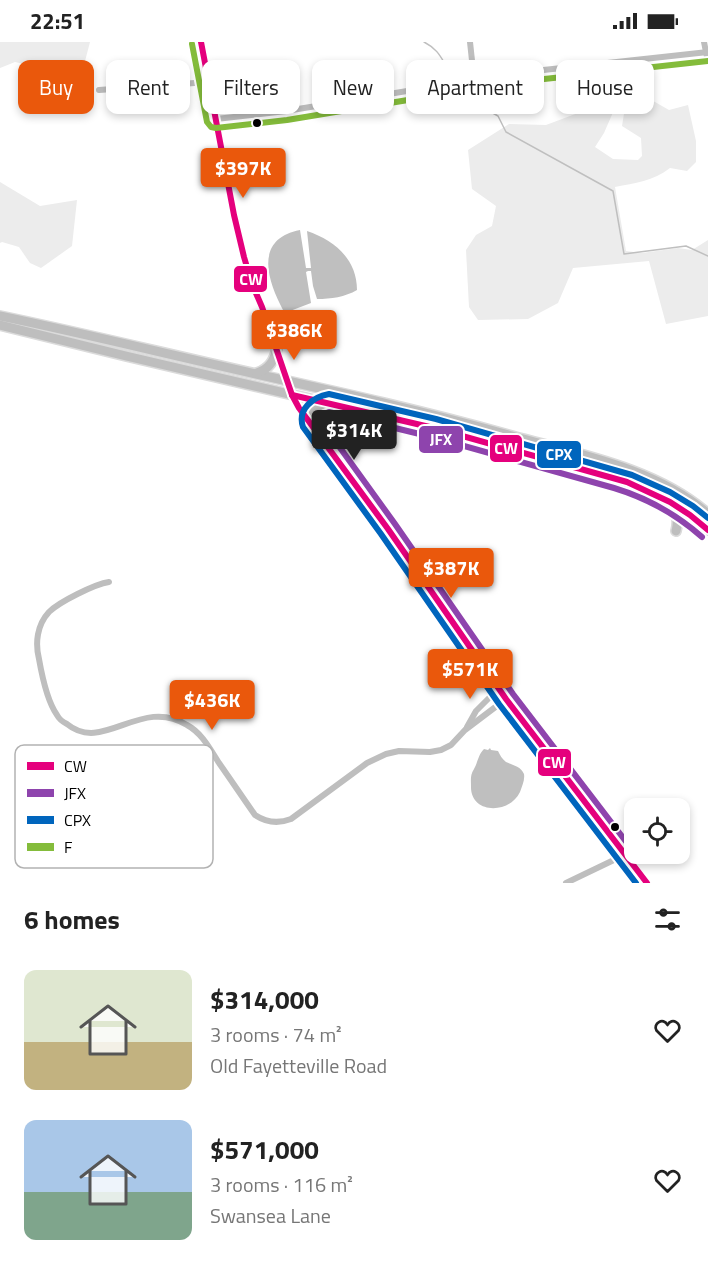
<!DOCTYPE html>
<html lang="en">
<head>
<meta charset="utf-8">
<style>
	:root { --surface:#fff; --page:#f2f2f2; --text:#222; --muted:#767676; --accent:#ea580c }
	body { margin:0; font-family:"Titillium Web",sans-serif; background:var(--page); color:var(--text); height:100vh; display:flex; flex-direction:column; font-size:22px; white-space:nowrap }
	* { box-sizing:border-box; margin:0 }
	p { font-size:20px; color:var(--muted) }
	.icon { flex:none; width:33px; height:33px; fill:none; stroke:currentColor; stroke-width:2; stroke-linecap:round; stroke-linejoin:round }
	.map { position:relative; height:841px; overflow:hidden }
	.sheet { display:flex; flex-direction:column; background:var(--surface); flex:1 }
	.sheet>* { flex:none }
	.top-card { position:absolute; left:18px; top:18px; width:672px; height:54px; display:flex; gap:12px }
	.buttons { position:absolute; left:624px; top:756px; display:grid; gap:12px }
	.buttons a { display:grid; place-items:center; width:66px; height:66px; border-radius:12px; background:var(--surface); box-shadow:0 3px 9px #0003; font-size:30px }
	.price { position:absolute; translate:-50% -51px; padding:0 14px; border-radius:6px; background:var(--accent); color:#fff; font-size:20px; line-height:39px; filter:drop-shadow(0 2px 3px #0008) }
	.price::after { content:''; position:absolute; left:50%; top:36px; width:18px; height:14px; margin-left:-9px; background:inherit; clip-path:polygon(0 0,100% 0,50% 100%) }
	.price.active { background:#222; color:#fff }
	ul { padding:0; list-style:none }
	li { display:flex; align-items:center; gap:18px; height:150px; padding:0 24px }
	li span { display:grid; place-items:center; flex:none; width:168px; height:120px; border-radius:12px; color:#555 }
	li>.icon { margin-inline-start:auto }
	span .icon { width:72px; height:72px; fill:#fffc; stroke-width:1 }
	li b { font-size:26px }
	h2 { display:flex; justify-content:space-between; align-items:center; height:72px; padding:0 24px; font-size:26px }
	.pill { padding:0 21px; border-radius:12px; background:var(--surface); box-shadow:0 3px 9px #0003; font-size:21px; line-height:54px }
	.pill.active { background:var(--accent); color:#fff }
	.status { display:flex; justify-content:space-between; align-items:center; height:42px; padding:0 30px; background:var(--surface); direction:ltr }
	.status svg { height:16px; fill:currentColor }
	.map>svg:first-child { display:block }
</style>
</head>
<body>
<div class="status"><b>22:51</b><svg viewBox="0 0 49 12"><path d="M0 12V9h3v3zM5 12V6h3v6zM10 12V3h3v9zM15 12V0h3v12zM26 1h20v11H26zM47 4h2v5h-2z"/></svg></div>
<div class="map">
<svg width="708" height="841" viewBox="0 0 708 841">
	<rect width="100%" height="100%" fill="#fff"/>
	<g fill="#ececec">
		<path d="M0 0H90L84 23 69 32 15 20 0 26Z"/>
		<path d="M641 52 669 68 688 63 696 99V120L687 129 670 126C653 139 635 141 615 145L626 209 642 211 678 206 692 208 708 198V274L666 282 649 219 573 226 558 261 528 277 478 278 469 265 466 208 476 193 492 184 496 164 472 147 468 108 509 82 546 83 578 71 601 59 614 68 604 91 595 105 613 117 638 118 642 114 641 96 622 84 627 53Z"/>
		<path d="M0 140 40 164 77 158 72 204 41 226 30 221 19 205 2 200 0 201Z"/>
	</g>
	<g fill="#bfbfbf">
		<path d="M300 188 306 226H311L307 189C334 198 357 217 357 248 345 255 331 257 317 257L313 244 311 229H308L306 230 311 261 290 269 283 268C267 238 254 197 300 188Z"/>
		<path d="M490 706 491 708 498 709C500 713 502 717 506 720 512 723 521 724 524 732 525 738 522 744 520 750 509 773 470 772 471 744 471 738 470 733 474 727 478 720 478 713 484 707L488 708Z"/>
	</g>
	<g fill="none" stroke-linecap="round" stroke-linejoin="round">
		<g stroke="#bfbfbf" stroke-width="1.5">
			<path d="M424 0C442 9 442 21 454 35"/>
			<path d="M456 45 461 53 498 74 506 90 613 149 624 212 686 204 708 214"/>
		</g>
		<g stroke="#dbdbdb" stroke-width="12">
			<g id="highway">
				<path d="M0 274C86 292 171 313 256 332 342 351 427 370 512 394 577 412 656 426 708 472"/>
				<path d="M0 283 126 314 434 386 597 431 637 443 664 456 695 476 708 488"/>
				<path d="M257 331C269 327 274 319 277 307"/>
				<path d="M310 380C313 369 315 364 327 361"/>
				<path d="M674 462C673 474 680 473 676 489"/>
			</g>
		</g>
		<g stroke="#bebebe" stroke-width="6">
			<path d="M201 0 234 173 244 215 252 242 262 265 292 353 299 366 388 487 506 657 647 841"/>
			<path d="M470 0 474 37"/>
			<path d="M704 0 708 20"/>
			<path d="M99 48 208 40"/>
			<path d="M216 77 286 69 516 31 708 10"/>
			<path d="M109 540C95 542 59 560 49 570 37 583 35 601 39 617 42 634 47 659 57 673 59 677 63 680 67 682 103 712 141 654 187 683 202 691 210 707 219 721 231 738 243 756 255 773 267 781 278 782 291 777L367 721 386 712 399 709 430 710 441 708 451 703 465 688 506 657"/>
			<path d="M467 685 476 669 499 646"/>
			<path d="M566 841 618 816 624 811"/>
		</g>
		<use href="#highway" stroke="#bebebe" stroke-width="9"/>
		<g stroke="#fff" stroke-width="10">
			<g id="bus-1">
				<path d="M201 0 234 173 244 215 252 242 262 265 292 353 299 366 388 487 506 657 647 841"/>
				<path d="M292 353 434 386 627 440 670 460 690 473 708 488"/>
			</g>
		</g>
		<g stroke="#fff" stroke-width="10">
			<path id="bus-2" d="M634 810 513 652 395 482 320 378 322 373 329 370 432 395 614 446C647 456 676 472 702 495"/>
		</g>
		<g stroke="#fff" stroke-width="10">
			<path id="bus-3" d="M636 841 499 662 381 492 303 385C297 367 313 355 329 352L436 377 632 433 670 450 693 464 708 476"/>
		</g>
		<g stroke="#fff" stroke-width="10">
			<path id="bus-4" d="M192 2 207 80 211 85 216 86 287 78 517 40 708 19"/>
		</g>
		<use href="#bus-1" stroke="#e5007d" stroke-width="6"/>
		<use href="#bus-2" stroke="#8e44ad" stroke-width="6"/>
		<use href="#bus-3" stroke="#0065bd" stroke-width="6"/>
		<use href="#bus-4" stroke="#84bc3b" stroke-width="6"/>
	</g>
	<g fill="#000" stroke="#fff" stroke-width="2">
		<circle cx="257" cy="81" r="5"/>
		<circle cx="615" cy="785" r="5"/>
	</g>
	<rect x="15" y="703" width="198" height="123" rx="9" fill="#fff" stroke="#b2b2b2" stroke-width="1.5"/>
	<rect x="27" y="720" width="27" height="8" fill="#e5007d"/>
	<rect x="27" y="747" width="27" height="8" fill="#8e44ad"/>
	<rect x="27" y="774" width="27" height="8" fill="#0065bd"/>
	<rect x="27" y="801" width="27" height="8" fill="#84bc3b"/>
	<g font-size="16" fill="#000">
		<text x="64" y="730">CW</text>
		<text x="64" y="757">JFX</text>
		<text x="64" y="784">CPX</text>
		<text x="64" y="811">F</text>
	</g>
	<g stroke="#fff" stroke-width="2">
		<rect x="233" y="223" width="35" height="28" rx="6" fill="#e5007d"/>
		<rect x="418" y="383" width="46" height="29" rx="6" fill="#8e44ad"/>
		<rect x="489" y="392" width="34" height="29" rx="6" fill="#e5007d"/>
		<rect x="536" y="398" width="46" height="29" rx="6" fill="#0065bd"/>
		<rect x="537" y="706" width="35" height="29" rx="6" fill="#e5007d"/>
	</g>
	<g font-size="16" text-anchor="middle" font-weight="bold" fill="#fff">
		<text x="251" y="243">CW</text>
		<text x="441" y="403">JFX</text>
		<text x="506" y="412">CW</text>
		<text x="559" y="418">CPX</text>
		<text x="554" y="726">CW</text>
	</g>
</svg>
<div class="buttons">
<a><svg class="icon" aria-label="locate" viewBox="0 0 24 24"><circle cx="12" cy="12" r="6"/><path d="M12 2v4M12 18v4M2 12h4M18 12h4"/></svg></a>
</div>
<b class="price" style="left:243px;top:157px">$397K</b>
<b class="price" style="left:294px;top:319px">$386K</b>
<b class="price active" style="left:354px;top:419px">$314K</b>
<b class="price" style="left:451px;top:557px">$387K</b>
<b class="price" style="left:470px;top:658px">$571K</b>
<b class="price" style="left:212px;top:689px">$436K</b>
<div class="top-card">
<a class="pill active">Buy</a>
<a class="pill">Rent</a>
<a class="pill">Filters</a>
<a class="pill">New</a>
<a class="pill">Apartment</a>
<a class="pill">House</a>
</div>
</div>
<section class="sheet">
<h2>6 homes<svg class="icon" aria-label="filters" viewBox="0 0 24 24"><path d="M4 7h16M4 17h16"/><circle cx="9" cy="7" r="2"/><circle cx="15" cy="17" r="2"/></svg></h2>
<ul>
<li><span style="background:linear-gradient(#dfe7d0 60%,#c2b280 0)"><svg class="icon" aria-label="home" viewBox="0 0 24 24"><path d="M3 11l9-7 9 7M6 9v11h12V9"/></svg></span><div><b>$314,000</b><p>3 rooms · 74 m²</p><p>Old Fayetteville Road</p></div><svg class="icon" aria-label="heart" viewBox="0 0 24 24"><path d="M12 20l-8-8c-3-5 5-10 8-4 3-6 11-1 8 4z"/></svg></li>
<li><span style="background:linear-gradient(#a9c7e8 60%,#7fa58c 0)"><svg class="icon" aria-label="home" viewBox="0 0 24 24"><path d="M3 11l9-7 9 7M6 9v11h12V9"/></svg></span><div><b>$571,000</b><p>3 rooms · 116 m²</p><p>Swansea Lane</p></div><svg class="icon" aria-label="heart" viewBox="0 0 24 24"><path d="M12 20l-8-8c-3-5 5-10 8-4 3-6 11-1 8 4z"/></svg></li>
</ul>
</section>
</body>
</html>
